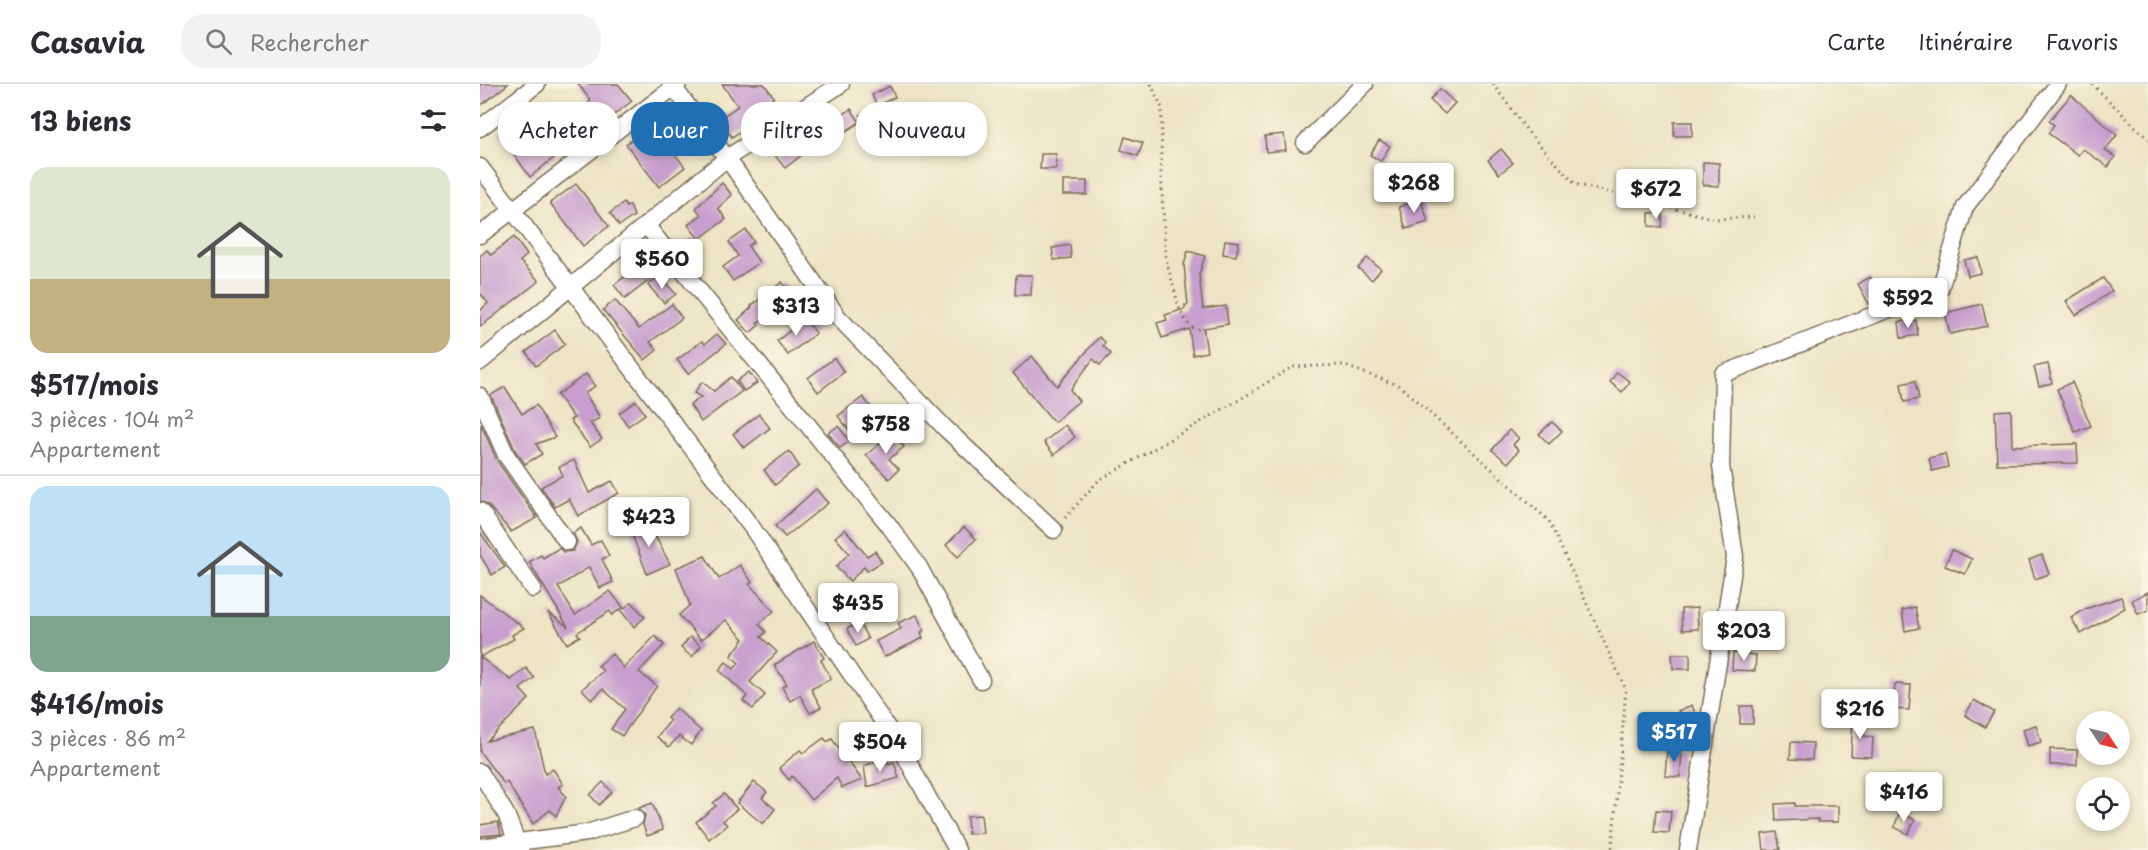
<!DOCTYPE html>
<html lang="fr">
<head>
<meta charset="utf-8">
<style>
	:root { --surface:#fff; --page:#f2f2f3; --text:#2b2b33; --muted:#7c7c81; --line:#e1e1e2; --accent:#1f6fb2 }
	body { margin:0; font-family:"Playpen Sans",sans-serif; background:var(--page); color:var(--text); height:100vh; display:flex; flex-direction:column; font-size:22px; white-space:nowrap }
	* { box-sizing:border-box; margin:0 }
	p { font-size:20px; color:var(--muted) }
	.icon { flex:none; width:33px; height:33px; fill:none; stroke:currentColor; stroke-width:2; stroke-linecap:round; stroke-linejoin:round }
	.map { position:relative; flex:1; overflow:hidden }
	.drawer { display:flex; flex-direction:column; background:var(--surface); width:480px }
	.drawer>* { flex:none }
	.banner { position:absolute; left:18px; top:18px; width:570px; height:54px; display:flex; gap:12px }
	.needle { width:39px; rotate:125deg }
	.fabs { position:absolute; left:1596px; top:627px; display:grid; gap:12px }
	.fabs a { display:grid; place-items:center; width:54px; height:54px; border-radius:50%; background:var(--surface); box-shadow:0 3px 9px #0003; font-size:30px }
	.price { position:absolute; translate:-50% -51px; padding:0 14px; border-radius:6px; background:#fff; color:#222; font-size:20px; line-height:39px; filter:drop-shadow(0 2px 3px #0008) }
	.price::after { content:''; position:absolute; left:50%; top:36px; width:18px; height:14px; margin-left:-9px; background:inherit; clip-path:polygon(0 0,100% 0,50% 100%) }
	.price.on { background:var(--accent); color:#fff }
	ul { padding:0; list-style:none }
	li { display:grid; align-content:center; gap:12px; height:318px; padding:0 30px }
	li+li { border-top:2px solid var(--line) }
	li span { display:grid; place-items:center; height:186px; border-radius:18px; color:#555 }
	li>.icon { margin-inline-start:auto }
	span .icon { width:108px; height:108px; fill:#fffc; stroke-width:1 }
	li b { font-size:26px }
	h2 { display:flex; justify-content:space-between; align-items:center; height:72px; padding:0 30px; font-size:26px }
	.tag { padding:0 21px; border-radius:24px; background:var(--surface); box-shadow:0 3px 9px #0003; font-size:21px; line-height:54px }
	.tag.on { background:var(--accent); color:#fff }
	header { display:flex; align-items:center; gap:36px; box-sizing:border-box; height:84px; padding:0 30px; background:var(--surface); border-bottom:2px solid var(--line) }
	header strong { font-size:28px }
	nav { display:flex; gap:33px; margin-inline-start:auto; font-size:21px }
	.search { width:420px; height:54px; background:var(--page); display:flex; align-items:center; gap:15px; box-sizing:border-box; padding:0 21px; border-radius:24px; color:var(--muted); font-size:22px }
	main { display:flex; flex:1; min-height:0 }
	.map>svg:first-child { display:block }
</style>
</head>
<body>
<header>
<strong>Casavia</strong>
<div class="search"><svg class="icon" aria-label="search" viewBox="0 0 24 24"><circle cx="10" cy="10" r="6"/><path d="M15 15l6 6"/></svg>Rechercher</div>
<nav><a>Carte</a><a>Itinéraire</a><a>Favoris</a></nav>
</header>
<main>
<section class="drawer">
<h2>13 biens<svg class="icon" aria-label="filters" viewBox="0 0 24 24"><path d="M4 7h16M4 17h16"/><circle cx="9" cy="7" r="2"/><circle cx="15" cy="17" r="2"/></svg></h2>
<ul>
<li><span style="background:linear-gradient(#dfe7d0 60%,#c2b280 0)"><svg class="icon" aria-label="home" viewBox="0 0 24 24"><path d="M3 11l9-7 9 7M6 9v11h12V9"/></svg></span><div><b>$517/mois</b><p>3 pièces · 104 m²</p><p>Appartement</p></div></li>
<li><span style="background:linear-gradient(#bfe0f5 70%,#7fa58c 0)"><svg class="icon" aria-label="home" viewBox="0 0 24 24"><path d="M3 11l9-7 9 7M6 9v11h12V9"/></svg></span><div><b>$416/mois</b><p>3 pièces · 86 m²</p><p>Appartement</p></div></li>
</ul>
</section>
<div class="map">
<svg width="1668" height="766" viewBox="0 0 1668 766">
	<rect width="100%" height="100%" fill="#fcf5e5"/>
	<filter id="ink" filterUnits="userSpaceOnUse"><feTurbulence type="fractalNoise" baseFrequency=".0167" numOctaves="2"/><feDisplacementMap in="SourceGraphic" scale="12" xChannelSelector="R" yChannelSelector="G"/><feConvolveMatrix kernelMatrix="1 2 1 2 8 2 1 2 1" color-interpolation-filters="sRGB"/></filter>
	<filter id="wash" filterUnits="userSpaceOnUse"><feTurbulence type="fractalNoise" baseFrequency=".008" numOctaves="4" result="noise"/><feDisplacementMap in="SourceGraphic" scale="24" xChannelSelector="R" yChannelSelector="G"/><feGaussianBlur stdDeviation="1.35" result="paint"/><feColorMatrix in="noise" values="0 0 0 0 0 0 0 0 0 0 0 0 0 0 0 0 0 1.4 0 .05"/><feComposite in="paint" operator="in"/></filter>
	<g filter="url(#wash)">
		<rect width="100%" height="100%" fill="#ece4c4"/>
		<g id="blocks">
			<g fill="#c79ece">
				<path d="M0 0H28L0 22Z"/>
				<path d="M98 0H138L152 17 126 37 119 28 101 43 92 33 111 17Z"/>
				<path d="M242 0H284L294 13 263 37 267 42 252 53 239 35 258 22Z"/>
				<path d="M410 2 415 13 397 22 392 11Z"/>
				<path d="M960 5 975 19 965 30 950 16Z"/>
				<path d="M1591 11 1637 51 1625 66 1635 73 1628 83 1603 65 1598 71 1568 49 1574 41 1569 37Z"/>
				<path d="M393 23 400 37 387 44 380 31Z"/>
				<path d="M371 25 380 38 360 51 351 38Z"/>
				<path d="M44 30 76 72 50 93 19 49Z"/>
				<path d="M199 37 206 47 188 61 205 83 179 103 146 60 172 40 180 51Z"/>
				<rect x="1194" y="38" width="18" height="14"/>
				<path d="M326 45 337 59 305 84 294 70Z"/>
				<path d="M804 50 806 66 786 68 785 52Z"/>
				<path d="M645 53 663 59 658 72 641 66Z"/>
				<path d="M899 56 910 62 901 77 890 71Z"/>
				<path d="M1021 65 1033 79 1019 90 1008 76Z"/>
				<path d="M561 70H576V85H560Z"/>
				<path d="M1223 78 1239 79V102L1223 101Z"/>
				<rect x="583" y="97" width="24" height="14"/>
				<path d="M242 99 252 111 238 124 246 135 219 155 208 141 221 131 216 124Z"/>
				<path d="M96 100 129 142 103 162 70 119Z"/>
				<path d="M941 115 948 138 926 145 919 123Z"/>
				<path d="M144 119 146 123 150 121 154 132 139 142 130 129Z"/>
				<path d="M1169 129H1183L1182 143 1169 142Z"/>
				<path d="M266 146 274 158 268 162 279 178 253 197 243 183 258 172 249 158Z"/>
				<path d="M34 153 47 171 40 177 59 197 0 243V227L8 219 0 209V172L7 166 11 171Z"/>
				<path d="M212 154 222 165 208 177 199 165Z"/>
				<path d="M745 156 759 158 756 172 743 170Z"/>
				<path d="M590 161 591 174 574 176 572 164Z"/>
				<path d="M708 167 725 172 719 190 723 225 746 222 748 240 723 244 727 268 713 271 709 245 682 254 677 239 687 236 685 231 705 225V221H708L704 181Z"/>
				<path d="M1498 173 1501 189 1488 192 1484 176Z"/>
				<path d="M887 174 901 185 892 196 878 184Z"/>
				<path d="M161 180 172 194 145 215 134 201Z"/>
				<path d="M536 191H552L551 211H535Z"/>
				<path d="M179 192 196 210 184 219 168 201Z"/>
				<path d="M1390 193 1401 213 1389 220 1378 200Z"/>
				<path d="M1623 194 1632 207 1596 231 1586 217Z"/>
				<path d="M302 198 313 212 277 239 279 241 270 249 258 236 272 223 271 222Z"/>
				<path d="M135 216 159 245 192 220 202 234 170 258 177 266 165 276 123 226Z"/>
				<path d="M1502 220 1507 242 1470 250 1465 229Z"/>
				<path d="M325 235 336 249 308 271 297 257Z"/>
				<path d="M1436 236 1438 251 1421 254 1419 238Z"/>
				<path d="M75 246 85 260 56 282 46 268Z"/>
				<path d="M237 250 246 260 208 290 197 276 222 257 225 260Z"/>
				<path d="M619 253 625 258 623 262 631 270 620 281 613 275 590 306 599 317 574 338 533 289 552 272 577 302Z"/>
				<path d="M354 274 364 288 338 308 328 294Z"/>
				<path d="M1568 280 1572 299 1559 302 1554 283Z"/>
				<path d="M269 288 277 299 264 307 257 297Z"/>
				<path d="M1137 288 1150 298 1142 308 1130 298Z"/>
				<path d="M106 290 115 302 105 309 120 334 110 339 122 355 110 363 90 336 94 334 77 311Z"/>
				<path d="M251 293 262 307 221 338 210 321 221 313 214 309 222 298 234 307Z"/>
				<path d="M1435 297 1439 315 1424 318 1421 300Z"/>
				<path d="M1592 298 1611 342 1595 348 1577 305Z"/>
				<path d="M25 303 42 330 56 321 75 353 56 360 62 370 45 380 35 366 11 311Z"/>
				<path d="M383 313 394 327 369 346 358 332Z"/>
				<path d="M156 317 165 330 148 342 139 329Z"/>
				<path d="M1531 326 1532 362 1597 360 1598 379 1517 380 1515 327Z"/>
				<path d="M279 330 290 344 264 364 253 350Z"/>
				<path d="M1072 338 1082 347 1069 360 1059 350Z"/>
				<path d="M1 340 17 377 57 434 31 448 8 421 0 417Z"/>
				<path d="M585 341 595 353 574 371 564 358Z"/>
				<path d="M358 342 370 357 360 364 348 349Z"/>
				<path d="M1029 346 1039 354 1033 361 1039 366 1028 379 1012 366Z"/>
				<path d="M413 349 424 363 409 375 419 385 409 395 386 371Z"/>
				<path d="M309 367 319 382 295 401 284 386Z"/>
				<path d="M1465 370 1468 383 1452 387 1449 374Z"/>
				<path d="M94 376 109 409 132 397 139 409 98 432 89 415 75 423 61 403 83 391 79 383Z"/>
				<path d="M336 405 348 419 305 453 295 442Z"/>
				<path d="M167 437 190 480 167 490 150 445Z"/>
				<path d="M484 443 496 455 478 473 466 461Z"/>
				<path d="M101 444 111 461 121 456 129 472 122 475 133 498 120 504 109 483 78 503 95 531 130 507 143 523 132 531 130 527 97 549 100 552 87 560 68 528 88 543 49 478 61 471 63 474 79 464 83 468 93 467 97 458 93 449Z"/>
				<path d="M365 445 387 472 395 467 402 478 387 487 384 483 370 497 356 483 369 469 355 453Z"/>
				<path d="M0 448 25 483 12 491 0 471Z"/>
				<path d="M1472 466 1492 475 1485 490 1465 482Z"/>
				<path d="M1562 471 1569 490 1555 495 1549 476Z"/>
				<path d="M225 472 239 495 260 481 272 498 269 500 294 527 279 540 286 548 281 553 297 568 270 598 285 611 273 625 263 617 267 612 239 586 246 578 254 585 259 579 251 572 264 555 246 536 221 556 199 531 210 521 196 484Z"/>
				<path d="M1668 508V526L1658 530 1652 516Z"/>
				<path d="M0 511 44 544 32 551 34 555 0 573 31 596 46 584 54 594 40 605 49 615 7 657 55 646 65 690 73 685 83 700 78 703 86 712 76 732 70 726 53 740 27 698 24 700 0 668Z"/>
				<path d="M1641 513 1645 524 1601 550 1591 534 1605 525Z"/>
				<path d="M152 518 165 533 154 543 141 527Z"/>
				<path d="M1435 523 1439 544 1425 547 1422 526Z"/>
				<path d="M1217 524 1218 545 1202 546 1201 525Z"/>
				<path d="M437 531 444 547 441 548 443 554 404 573 396 557 421 545 418 539Z"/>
				<path d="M379 538 388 555 376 562 367 545Z"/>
				<path d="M175 552 184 561 159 588 177 602 142 652 131 645 145 625 123 605 112 616 102 605 123 587 118 582 132 570 144 584Z"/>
				<path d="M210 553 221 562 212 573 201 564Z"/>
				<path d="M334 557 344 574 341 576 351 595 331 605 341 623 330 629 320 611 310 617 302 603 307 600 294 581Z"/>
				<path d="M1253 569 1276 571 1275 587 1252 586Z"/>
				<path d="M1192 570H1210V585H1193Z"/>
				<path d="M1415 600 1431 601 1429 626 1413 625Z"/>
				<path d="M1494 616 1514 628 1505 643 1485 631Z"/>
				<path d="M1212 621 1218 637 1204 643 1198 627Z"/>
				<rect x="1260" y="622" width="13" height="18"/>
				<path d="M196 624 221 647 211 661 199 652 189 663 177 653 190 637 187 634Z"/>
				<path d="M1375 625 1383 652 1393 653 1392 673 1371 672 1373 626Z"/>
				<path d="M1556 641 1561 658 1548 662 1543 645Z"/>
				<path d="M344 654 347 658 352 655 382 696 362 704 357 694 331 716 312 692 309 696 299 684 320 666 323 669Z"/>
				<path d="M1311 658 1333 659 1332 676 1310 675Z"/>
				<path d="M1187 665 1202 666 1200 693 1185 692Z"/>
				<path d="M1570 665 1597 666V681H1570Z"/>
				<path d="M405 674 408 680 414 678 419 694 387 703 384 682Z"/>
				<path d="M123 698 132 708 119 721 110 711Z"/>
				<path d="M274 698 287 708 282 714 295 725 283 740 257 719Z"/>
				<path d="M244 710 257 725 243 737 247 741 229 755 216 738 236 722 233 719Z"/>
				<path d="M172 719 183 746 167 752 163 741 165 731 159 724Z"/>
				<path d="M1315 719V722H1358V738H1338V735L1296 737 1295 720Z"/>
				<path d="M1176 726 1191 727 1189 749 1174 748Z"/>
				<path d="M1420 728 1435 736 1428 750 1414 743Z"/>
				<path d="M501 731 503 749 488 750 487 732Z"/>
				<path d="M18 738 21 750 0 752V741Z"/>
				<path d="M1297 748 1300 766H1284L1282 750Z"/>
			</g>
		</g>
	</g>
	<g filter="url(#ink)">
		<use href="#blocks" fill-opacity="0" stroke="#796b58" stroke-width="1.5"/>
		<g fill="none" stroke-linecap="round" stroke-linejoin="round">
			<g stroke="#796b58" stroke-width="19">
				<g id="minor">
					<path d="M191 0 247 74 358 233 466 345 574 446"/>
					<path d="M0 44 57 0"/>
					<path d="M825 59 885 0"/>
					<path d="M0 83 273 445 419 661 477 766"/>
					<path d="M166 141 408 440 439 483 501 596"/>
					<path d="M0 151 198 0"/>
					<path d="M0 278 247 74 361 0"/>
					<path d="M0 312 26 371 87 458"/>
					<path d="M0 427 53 505"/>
					<path d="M0 688 26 730 40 766"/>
					<path d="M0 763 107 749 155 734"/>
					<path d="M1208 766 1255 473 1241 382 1243 290 1460 205 1485 123 1578 0"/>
				</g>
			</g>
			<g stroke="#796b58" stroke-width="3" stroke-dasharray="1.5 4.5" stroke-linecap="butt">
				<path d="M671 0 682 24 681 91 686 175 700 227 710 243 728 248"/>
				<path d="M1013 0 1048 48 1095 100 1236 135 1274 133"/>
				<path d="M1612 0 1668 55"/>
				<path d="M585 434 618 397 764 313 812 283 863 281 920 302 1069 437 1146 606 1132 766"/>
			</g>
			<use href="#minor" stroke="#fff" stroke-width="16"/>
		</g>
	</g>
</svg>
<div class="fabs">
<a><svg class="needle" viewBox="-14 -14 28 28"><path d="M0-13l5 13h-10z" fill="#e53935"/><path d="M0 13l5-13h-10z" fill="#7c7c81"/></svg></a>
<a><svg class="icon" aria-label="locate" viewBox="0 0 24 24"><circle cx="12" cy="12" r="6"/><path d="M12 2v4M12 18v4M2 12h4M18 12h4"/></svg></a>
</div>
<b class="price" style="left:934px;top:130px">$268</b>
<b class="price" style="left:1176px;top:136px">$672</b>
<b class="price" style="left:182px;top:206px">$560</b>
<b class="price" style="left:1428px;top:245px">$592</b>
<b class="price" style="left:316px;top:253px">$313</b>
<b class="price" style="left:406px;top:371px">$758</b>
<b class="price" style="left:169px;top:464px">$423</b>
<b class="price" style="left:378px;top:550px">$435</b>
<b class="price" style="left:1264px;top:578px">$203</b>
<b class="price" style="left:1380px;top:656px">$216</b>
<b class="price on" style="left:1194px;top:679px">$517</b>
<b class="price" style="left:400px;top:689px">$504</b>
<b class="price" style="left:1424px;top:739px">$416</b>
<div class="banner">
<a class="tag">Acheter</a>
<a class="tag on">Louer</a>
<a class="tag">Filtres</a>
<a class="tag">Nouveau</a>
</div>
</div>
</main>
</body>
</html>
